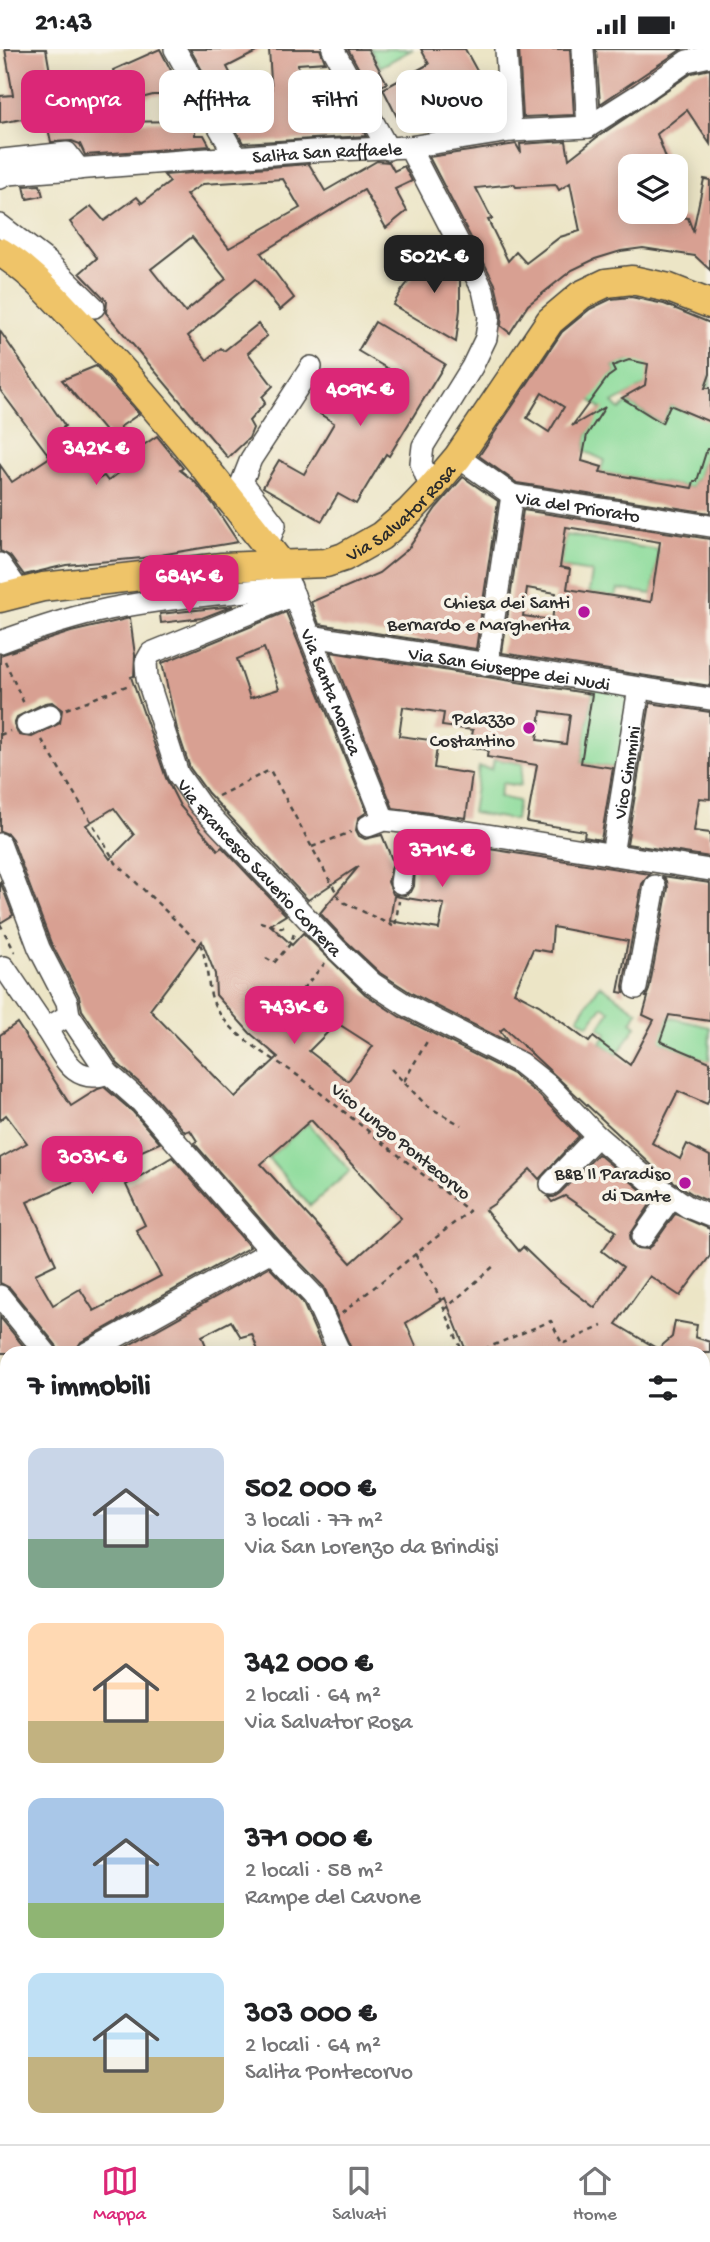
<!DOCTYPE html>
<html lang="it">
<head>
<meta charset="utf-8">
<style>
	:root { --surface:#fff; --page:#f2f2f2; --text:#202124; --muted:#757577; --line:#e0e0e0; --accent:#db2777 }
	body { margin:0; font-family:"Gochi Hand",sans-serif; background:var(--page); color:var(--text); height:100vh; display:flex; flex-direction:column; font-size:26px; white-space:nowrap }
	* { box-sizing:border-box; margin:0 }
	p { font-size:23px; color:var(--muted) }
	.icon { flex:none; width:38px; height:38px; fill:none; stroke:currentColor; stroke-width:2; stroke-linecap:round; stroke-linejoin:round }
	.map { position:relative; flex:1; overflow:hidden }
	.drawer { position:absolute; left:0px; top:1297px; width:710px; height:800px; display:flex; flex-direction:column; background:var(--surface); border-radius:21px 21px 0 0; box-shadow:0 4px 18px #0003 }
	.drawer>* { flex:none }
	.guide { position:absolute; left:21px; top:21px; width:668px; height:63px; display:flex; gap:14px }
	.tools { position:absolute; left:618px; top:105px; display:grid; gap:14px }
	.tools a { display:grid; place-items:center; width:70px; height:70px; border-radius:14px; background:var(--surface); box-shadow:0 4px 18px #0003; font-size:35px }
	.price { position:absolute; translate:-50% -60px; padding:0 16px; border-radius:14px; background:var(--accent); color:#fff; font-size:23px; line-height:46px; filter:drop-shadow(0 2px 4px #0008) }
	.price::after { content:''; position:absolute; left:50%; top:42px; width:21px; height:16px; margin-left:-10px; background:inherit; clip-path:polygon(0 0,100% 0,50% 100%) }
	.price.current { background:#222; color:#fff }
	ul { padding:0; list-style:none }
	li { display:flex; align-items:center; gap:21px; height:175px; padding:0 28px }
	li span { display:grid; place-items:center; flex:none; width:196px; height:140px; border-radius:14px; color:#555 }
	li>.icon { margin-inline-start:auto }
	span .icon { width:84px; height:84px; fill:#fffc; stroke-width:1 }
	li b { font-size:30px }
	h2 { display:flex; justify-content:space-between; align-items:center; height:84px; padding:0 28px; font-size:30px }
	.tag { padding:0 24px; border-radius:14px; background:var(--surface); box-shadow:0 4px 18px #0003; font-size:24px; line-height:63px }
	.tag.current { background:var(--accent); color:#fff }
	.status { display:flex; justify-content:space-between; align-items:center; height:49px; padding:0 35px; background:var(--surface); direction:ltr }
	.status svg { height:19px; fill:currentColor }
	.tab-bar { display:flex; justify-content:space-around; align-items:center; height:98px; border-top:2px solid var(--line); background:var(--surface); font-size:19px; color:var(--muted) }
	.tab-bar a { display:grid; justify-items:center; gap:4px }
	.tab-bar .current { color:var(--accent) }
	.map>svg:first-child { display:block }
</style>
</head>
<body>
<div class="status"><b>21:43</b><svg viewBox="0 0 49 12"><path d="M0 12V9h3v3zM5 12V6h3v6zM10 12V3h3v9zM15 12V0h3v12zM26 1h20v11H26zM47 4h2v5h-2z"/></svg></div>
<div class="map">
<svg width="710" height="2095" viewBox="0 0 710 2095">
	<rect width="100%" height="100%" fill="#f7f3e8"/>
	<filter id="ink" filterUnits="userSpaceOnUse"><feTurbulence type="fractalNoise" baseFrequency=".0143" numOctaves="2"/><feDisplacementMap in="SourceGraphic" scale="14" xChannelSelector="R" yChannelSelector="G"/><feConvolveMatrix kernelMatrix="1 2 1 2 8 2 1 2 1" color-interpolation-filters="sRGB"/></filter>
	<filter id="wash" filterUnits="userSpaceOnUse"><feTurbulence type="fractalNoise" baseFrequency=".00686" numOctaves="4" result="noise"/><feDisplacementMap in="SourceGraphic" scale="28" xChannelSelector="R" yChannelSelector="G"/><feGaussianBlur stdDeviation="1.57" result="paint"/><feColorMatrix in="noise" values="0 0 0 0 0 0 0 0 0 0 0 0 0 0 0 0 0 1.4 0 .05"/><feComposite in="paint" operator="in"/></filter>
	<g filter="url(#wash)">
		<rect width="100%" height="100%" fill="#ece5c6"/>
		<g fill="#8ddc9b" stroke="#5c8463" stroke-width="2">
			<path d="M370 0H413L380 18Z"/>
			<path d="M643 306 656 330 613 354 620 361 628 353 661 374 670 356 695 366 710 325V390L697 432H694L692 439 600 423 604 411 584 402 587 386 601 359 590 351 602 331 615 323 612 317Z"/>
			<path d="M565 486 659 501 652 545 618 540 616 548 589 544 592 523 560 518Z"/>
			<path d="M593 639 633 644 621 720 581 714Z"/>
			<path d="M494 710 523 715 520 737 502 734 499 748 518 752 515 771 472 764 479 718 492 720Z"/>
			<path d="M600 936 638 963 631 973 636 977 617 1006 601 994 607 984 599 979 610 962 603 957 588 976 578 969Z"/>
			<path d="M668 968 710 978 709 1013 659 992Z"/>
			<path d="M308 1074 350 1122 310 1157 268 1109Z"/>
		</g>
		<g id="blocks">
			<g fill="#d8a092" fill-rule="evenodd">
				<path d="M5 0H46L57 63 63 61 65 74 93 73V76L102 73 195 72V86H204L210 97 85 106 80 95 72 92 51 93 45 66 0 74V47L13 46Z"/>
				<path d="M160 0 181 41 171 46H153L122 54 113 21Z"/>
				<path d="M190 0H262L227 18 243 49 272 47 269 0H320L325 13 298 15 301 44H308L310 51 345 48 366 87 243 94Z"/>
				<path d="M348 0H368L387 34 371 42Z"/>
				<path d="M421 0H465L494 53 458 70 445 52 400 74 383 40 429 15Z"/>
				<path d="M519 0H570L574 66 523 68Z"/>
				<path d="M596 0H682L600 55Z"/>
				<path d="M710 20V95L687 61 657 85 669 117H630V163H649L688 169 693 182 704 130 710 131V221L695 207 643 199 621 202 595 210 572 221 528 256 510 284 501 277 502 265 495 235 429 108 516 95 521 104 520 95 566 92 569 110 596 89 692 24ZM570 134 580 182 560 188 526 214 516 203 508 212 488 171 492 170 476 139 514 135 516 138 556 136 559 141Z"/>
				<path d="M377 112 389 113 394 122 404 117 412 132 395 140 407 162 386 179 364 141 261 204 294 249 280 261 255 230 188 287 207 311 221 299 224 302 258 275 267 287 248 304 273 337 262 348 265 354 249 372 253 379 249 389 228 409 106 264 107 252 80 224 97 209 70 173 91 157 104 172 137 148 142 154 170 133 164 126 309 115 325 142ZM283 130 300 159 229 199 186 146 203 135ZM192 188 226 230 185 263 151 220Z"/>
				<path d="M40 136 43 147 27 150 24 137Z"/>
				<path d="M446 198 460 226V260L456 293 393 256 402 241 428 208Z"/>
				<path d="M631 248 664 255 710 274V325L705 339H710V373L670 356 662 374 622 349 645 336 648 315 629 311 612 317 615 323 608 328 572 377 605 358 587 386 582 412 602 418 600 423 692 439 694 432H697L707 400H710V464L517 434 479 407 562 283 590 260 611 250ZM542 344 564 358 549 383 527 369Z"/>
				<path d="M375 273 445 315 389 407 386 405 356 455 338 445 322 472 263 438 279 411 304 425 334 374 320 365 338 335 375 358 395 324 358 302Z"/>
				<path d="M0 282 65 377 62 379 97 431 104 427 108 432 128 417 127 414 130 412 62 331 96 317 139 365 120 378 136 401 157 387 183 419 180 421 195 433 213 455 238 493 142 509 66 516 24 526 10 507 0 502V416L12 433 50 408 0 341Z"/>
				<path d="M463 428 498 452 476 600 319 575 311 553 379 524 408 500 436 459Z"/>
				<path d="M523 461 710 490V637L502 604ZM566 478 660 493 651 553 567 540 570 520 560 518ZM527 539 556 544 552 571 523 567Z"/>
				<path d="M233 557 202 569 161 574 160 565Z"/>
				<path d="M286 563 367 763 358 769 356 781 359 787 365 790 382 786 393 813 388 833 393 845 405 846 411 843 414 837 415 817 409 810 412 788 650 825 642 835 623 937 624 944 618 943 628 892 553 878 551 903 533 900 514 943 539 956 589 993 593 988 630 1016 654 971 643 966 648 948H646L649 941 668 839 667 832 663 827 710 834V972L669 966 660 992 710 1013V1047L707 1055 678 1042 652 1094 680 1110 687 1095 710 1107V1153L694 1146 659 1123 504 979 500 982 508 993 413 945 380 924 346 892 320 864 359 817 308 851 208 744 190 719 177 680 162 614ZM264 599 279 640 250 649 237 610ZM394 847 444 855 439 880 390 872Z"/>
				<path d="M130 569 135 606 134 627 131 628 166 729 180 757 218 801 222 798 286 866 270 876 292 896 303 884 365 945 400 968 513 1025 540 1047 579 1087 539 1130 530 1120 494 1155 485 1161 519 1202 523 1198 552 1226 595 1259 623 1218 602 1202 616 1182 565 1147 552 1153 548 1148H554L560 1144 598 1105 653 1151 630 1186 631 1193 636 1199 648 1200 653 1196 675 1165 710 1180V1207L680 1247 650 1227 616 1275 658 1300 672 1288 675 1272 697 1276 695 1288 710 1293V1304H559L556 1299 545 1304H467L445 1249 406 1274 419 1304H353L324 1238 282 1195 194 1094 197 1092 190 1081 185 1083 151 1044 118 1015 82 961 79 947 51 894 12 790 8 785 0 782V606L71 583ZM52 653 62 661 60 674 32 688 19 686 14 675 17 668 45 654ZM114 759 134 786 110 810 86 776ZM202 892 215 925 216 946 250 984 278 1008 235 1048 150 961ZM337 974 373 997 348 1032 309 1002ZM311 1071 401 1169 351 1214 261 1115Z"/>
				<path d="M331 603 592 645 581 714 613 719 601 791 584 788 585 782 527 773 537 716 487 708 488 701 470 698 473 681 442 677 444 664 403 658 399 687 438 692 434 719 472 725 466 769 393 759ZM541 662 570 666 566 695 537 691Z"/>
				<path d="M650 654 710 663V750L699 749 694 782 710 784V808L627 795Z"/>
				<path d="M0 832 13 866 0 874Z"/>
				<path d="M17 974 71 1057 98 1040 104 1038 133 1063 160 1094 27 1153 56 1215 35 1225 53 1256 80 1240 94 1262 161 1227 136 1181 145 1176 126 1136 172 1108 250 1198 81 1293 74 1304H59L56 1296 10 1239 0 1234V1109L27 1094 6 1066 0 1071V986Z"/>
				<path d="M269 1218 303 1254 325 1304H259L252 1285 241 1288 231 1272 202 1287 209 1304H115Z"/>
				<path d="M0 1268 29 1304H0Z"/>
			</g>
		</g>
	</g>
	<g filter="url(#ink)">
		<use href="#blocks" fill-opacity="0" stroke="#484742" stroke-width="2"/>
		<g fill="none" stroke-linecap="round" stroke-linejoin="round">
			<g stroke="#484742" stroke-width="24">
				<g id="minor">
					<path d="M175 0 236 108"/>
					<path d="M333 0 388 100"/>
					<path d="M506 0 511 82"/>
					<path d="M583 0 588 78"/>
					<path d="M409 98 483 241 489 268 486 289 472 318 423 397 421 414 431 440"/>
					<path d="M2 111 67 104 79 120"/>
					<path id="s1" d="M0 129 8 125 313 102 409 98 511 82 588 78 640 45 687 12 710 7"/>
					<path d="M0 176 47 212 94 258"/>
					<path id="s2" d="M458 408 512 446 710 477"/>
					<path d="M267 497 275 476 242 433 251 410 311 318"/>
					<path d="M0 515 19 542"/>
					<path id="s3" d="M288 532 384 771"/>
					<path id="s4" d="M294 546 151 604 146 613 147 629 178 725 200 756 337 901 372 934 406 956 520 1014 549 1037 597 1087 651 1133 688 1158 710 1167"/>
					<path id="s5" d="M311 587 710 650"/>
					<path d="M0 593C36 580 71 568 109 560 168 548 230 544 291 538"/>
					<path d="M487 616 512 446"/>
					<path d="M27 676 50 666"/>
					<path d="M368 777 384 771 411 774 710 821"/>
					<path d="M0 795 39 899 67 953 69 966 108 1024 142 1054 271 1202 87 1304"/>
					<path id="s6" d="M612 806 639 639"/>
					<path d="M401 834 403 821"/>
					<path d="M0 921 4 918 46 980 69 966"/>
					<path d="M636 939 655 837"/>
					<path d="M46 980C63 1005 72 1037 108 1024"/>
					<path d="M551 1135 597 1087"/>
					<path d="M643 1188 672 1147"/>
					<path d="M274 1205 314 1247 340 1304"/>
					<path d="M0 1247 46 1304"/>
					<path d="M0 1334 7 1343"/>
					<path d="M0 1366 7 1361"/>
					<path d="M0 1480 7 1489"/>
					<path d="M704 1554 710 1556"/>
					<path d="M0 1561 7 1557"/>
					<path d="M704 1725 710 1703"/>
					<path d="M0 1869 7 1885"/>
					<path d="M704 1888 710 1892"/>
					<path d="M0 2001 7 2000"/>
					<path d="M704 2071 710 2073"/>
					<path d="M517 2090 534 2095"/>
					<path d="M78 2095 98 2090"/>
					<path d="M454 2095 455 2090"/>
				</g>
			</g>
			<g stroke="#484742" stroke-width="31">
				<g id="major">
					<path d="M0 203C33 223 56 251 82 278 154 353 218 434 281 515"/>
					<path id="s7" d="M0 549 43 538 222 518 326 514 344 508 381 487 410 462 431 440 458 408 550 272 581 246 606 234 632 231 669 239 710 255"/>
				</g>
			</g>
			<g stroke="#484742" stroke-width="2.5" stroke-dasharray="5 5" stroke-linecap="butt">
				<path d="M5 612 25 657"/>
				<path d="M66 660 129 636"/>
				<path d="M0 686 10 682"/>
				<path d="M42 691 116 814 200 895C210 916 205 943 218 962 238 993 277 1010 305 1032 360 1075 414 1119 469 1162L341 1265"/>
				<path d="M218 747 270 721 341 852 395 878 399 852"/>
				<path d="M312 798 351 783"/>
				<path d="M260 873 281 879 288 876"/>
				<path d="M0 875 15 903"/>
				<path d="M266 909 274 914 291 894 294 884"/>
				<path d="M270 978 325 914"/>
				<path d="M391 1020 427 1057 461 1076"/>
				<path d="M404 1032 429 989"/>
				<path d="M415 1205 436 1241 463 1304"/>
				<path d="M444 1261 495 1216"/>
				<path d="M475 1304 551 1272 562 1295 602 1277"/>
				<path d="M707 1390 710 1391"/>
				<path d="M704 1444 710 1446"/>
				<path d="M704 1826 710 1830"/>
				<path d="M269 2090 273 2095"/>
				<path d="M280 2090 284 2095"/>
			</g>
			<use href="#minor" stroke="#fff" stroke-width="21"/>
			<use href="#major" stroke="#efc469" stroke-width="28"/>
		</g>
	</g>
	<g fill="#b5179e" stroke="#f7f3e8" stroke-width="2.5">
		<circle cx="584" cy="563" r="7"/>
		<circle cx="529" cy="679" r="7"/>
		<circle cx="685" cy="1134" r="7"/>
	</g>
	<g text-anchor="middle" stroke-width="7" stroke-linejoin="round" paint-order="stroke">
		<g font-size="19" fill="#2b2b2b" stroke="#f7f3e8">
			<text dy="7" stroke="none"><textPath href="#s1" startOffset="329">Salita San Raffaele</textPath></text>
			<text dy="7" stroke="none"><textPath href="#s2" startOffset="133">Via del Priorato</textPath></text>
			<text dy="7" stroke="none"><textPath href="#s7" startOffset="420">Via Salvator Rosa</textPath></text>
			<text dy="7" stroke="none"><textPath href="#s5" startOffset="201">Via San Giuseppe dei Nudi</textPath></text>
			<text dy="7" stroke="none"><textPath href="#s3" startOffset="119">Via Santa Monica</textPath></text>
			<text dy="7" stroke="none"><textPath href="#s6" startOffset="84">Vico Cimmini</textPath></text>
			<text dy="7" stroke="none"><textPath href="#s4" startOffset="406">Via Francesco Saverio Correra</textPath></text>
			<text transform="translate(402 1091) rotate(39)" y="7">Vico Lungo Pontecorvo</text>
		</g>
		<g font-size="19" fill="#2b2b2b" stroke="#f7f3e8" text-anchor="end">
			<text x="570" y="559">Chiesa dei Santi<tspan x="570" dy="22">Bernardo e Margherita</tspan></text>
			<text x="515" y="675">Palazzo<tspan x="515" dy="22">Costantino</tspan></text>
			<text x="671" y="1130">B&amp;B Il Paradiso<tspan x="671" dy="22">di Dante</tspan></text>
		</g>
	</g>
</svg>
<div class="tools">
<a><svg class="icon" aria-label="layers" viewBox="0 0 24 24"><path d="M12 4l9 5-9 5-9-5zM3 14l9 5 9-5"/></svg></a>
</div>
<b class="price current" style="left:434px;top:246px">502K €</b>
<b class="price" style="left:360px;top:379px">409K €</b>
<b class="price" style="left:96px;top:438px">342K €</b>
<b class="price" style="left:189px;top:566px">684K €</b>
<b class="price" style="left:442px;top:840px">371K €</b>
<b class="price" style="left:294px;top:997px">743K €</b>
<b class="price" style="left:92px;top:1147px">303K €</b>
<div class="guide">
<a class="tag current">Compra</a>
<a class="tag">Affitta</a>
<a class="tag">Filtri</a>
<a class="tag">Nuovo</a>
</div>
<section class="drawer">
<h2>7 immobili<svg class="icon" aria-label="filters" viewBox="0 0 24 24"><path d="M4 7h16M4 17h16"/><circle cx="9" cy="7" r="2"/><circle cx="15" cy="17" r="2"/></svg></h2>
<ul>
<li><span style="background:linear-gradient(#c9d6e8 65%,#7fa58c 0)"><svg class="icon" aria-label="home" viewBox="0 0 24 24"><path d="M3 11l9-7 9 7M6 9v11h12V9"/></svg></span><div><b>502 000 €</b><p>3 locali · 77 m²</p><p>Via San Lorenzo da Brindisi</p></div></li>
<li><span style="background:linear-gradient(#ffd9b3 70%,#c2b280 0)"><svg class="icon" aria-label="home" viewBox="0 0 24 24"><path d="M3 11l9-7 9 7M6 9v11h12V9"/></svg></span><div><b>342 000 €</b><p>2 locali · 64 m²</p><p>Via Salvator Rosa</p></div></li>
<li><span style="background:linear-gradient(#a9c7e8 75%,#8fb573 0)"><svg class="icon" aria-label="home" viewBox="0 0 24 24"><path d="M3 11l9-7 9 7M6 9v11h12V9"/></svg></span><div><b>371 000 €</b><p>2 locali · 58 m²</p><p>Rampe del Cavone</p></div></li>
<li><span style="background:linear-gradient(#bfe0f5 60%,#c2b280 0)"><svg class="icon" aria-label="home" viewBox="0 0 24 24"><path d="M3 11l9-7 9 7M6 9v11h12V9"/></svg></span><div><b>303 000 €</b><p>2 locali · 64 m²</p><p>Salita Pontecorvo</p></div></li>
</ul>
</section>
</div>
<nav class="tab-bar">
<a class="current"><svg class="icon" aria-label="map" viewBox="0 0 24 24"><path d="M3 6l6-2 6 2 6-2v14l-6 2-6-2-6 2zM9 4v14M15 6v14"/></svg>Mappa</a>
<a><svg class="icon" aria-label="saved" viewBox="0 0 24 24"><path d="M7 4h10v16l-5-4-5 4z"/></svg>Salvati</a>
<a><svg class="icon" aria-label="home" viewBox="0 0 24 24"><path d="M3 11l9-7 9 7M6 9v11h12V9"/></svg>Home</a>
</nav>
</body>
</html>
